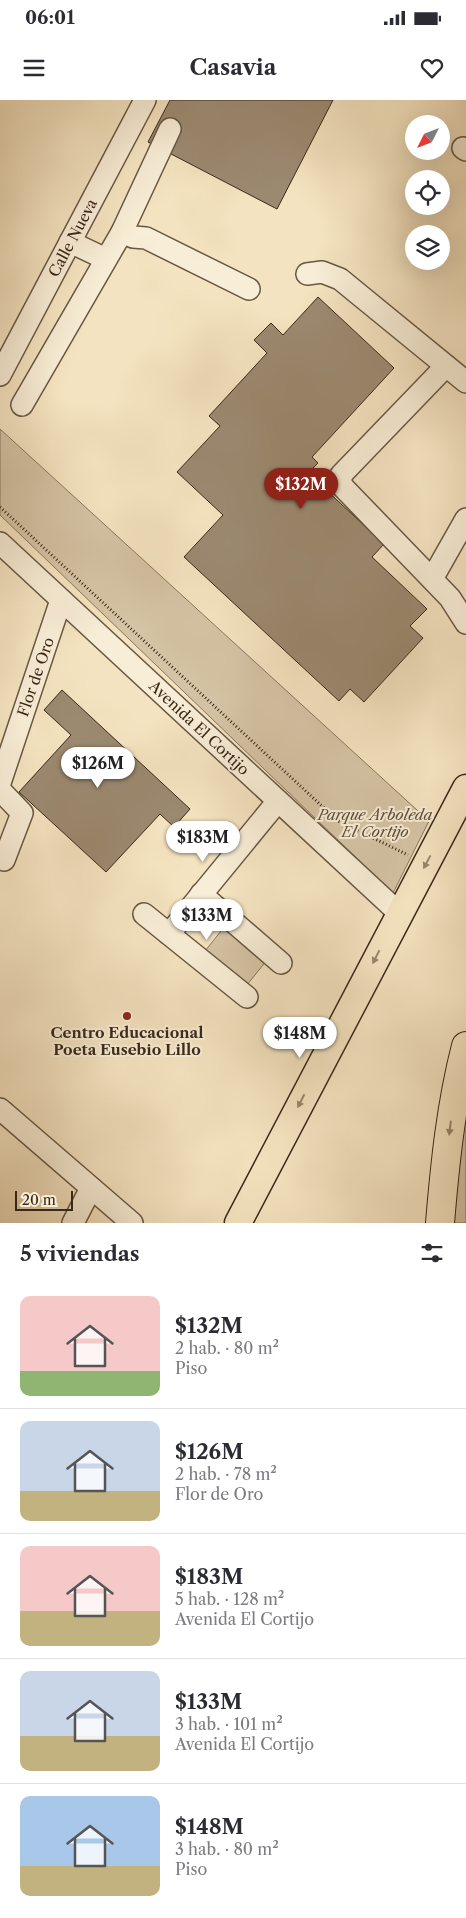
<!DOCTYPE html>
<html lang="es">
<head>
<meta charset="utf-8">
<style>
	:root { --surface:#fff; --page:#f2f2f3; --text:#2b2b33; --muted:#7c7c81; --line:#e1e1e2; --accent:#8f2418 }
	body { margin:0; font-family:"Libre Caslon Text",serif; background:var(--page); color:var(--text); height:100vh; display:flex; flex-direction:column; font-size:19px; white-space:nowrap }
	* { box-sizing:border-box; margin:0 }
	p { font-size:16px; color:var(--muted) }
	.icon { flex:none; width:28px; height:28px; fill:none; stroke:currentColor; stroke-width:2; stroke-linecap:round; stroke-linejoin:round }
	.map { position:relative; height:1123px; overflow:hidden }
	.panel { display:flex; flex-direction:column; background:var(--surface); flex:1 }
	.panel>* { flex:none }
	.needle { width:32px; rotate:228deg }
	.controls { position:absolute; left:405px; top:15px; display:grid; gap:10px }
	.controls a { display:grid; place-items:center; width:45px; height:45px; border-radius:50%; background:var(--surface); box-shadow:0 5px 20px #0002; font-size:25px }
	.scale { position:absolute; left:15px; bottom:12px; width:58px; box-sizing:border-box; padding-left:5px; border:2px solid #3a2819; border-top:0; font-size:14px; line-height:18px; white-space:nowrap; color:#3a2819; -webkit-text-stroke:4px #f8edd6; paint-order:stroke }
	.price { position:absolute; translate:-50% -42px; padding:0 11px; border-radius:18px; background:#fff; color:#222; font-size:16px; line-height:32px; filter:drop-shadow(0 1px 2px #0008) }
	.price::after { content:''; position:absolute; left:50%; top:30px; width:15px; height:11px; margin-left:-8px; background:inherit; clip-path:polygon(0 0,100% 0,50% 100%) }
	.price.selected { background:var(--accent); color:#fff }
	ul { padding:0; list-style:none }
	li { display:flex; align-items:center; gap:15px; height:125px; padding:0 20px }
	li+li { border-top:1px solid var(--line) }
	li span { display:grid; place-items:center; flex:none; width:140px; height:100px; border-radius:10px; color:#555 }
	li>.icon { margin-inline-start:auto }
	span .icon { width:60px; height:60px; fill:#fffc; stroke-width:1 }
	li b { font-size:21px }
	h2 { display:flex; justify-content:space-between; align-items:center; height:60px; padding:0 20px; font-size:21px }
	.status { display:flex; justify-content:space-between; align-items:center; height:35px; padding:0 25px; background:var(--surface); direction:ltr }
	.status svg { height:14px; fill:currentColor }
	header { display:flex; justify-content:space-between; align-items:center; height:65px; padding:0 20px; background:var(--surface); font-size:22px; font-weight:700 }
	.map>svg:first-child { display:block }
</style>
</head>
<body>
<div class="status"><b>06:01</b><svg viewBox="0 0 49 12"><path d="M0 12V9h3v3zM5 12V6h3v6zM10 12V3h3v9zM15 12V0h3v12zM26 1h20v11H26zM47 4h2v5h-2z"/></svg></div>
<header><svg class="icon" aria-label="menu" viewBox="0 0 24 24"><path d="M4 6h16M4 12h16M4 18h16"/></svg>Casavia<svg class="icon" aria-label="heart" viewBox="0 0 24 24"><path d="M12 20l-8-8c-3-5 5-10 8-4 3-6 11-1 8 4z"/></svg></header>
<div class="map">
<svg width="466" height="1123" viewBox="0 0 466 1123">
	<rect width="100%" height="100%" fill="#f4e3c0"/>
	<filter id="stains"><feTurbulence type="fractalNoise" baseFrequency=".004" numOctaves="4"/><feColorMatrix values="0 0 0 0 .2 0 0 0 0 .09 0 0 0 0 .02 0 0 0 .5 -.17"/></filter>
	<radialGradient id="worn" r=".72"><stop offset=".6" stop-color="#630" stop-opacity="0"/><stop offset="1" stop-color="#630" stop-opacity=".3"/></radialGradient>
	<g fill="#d4c3a4" stroke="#87765e">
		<path d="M0 329 429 721 393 793 0 415Z"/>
		<path d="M225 826 267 860 247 885 205 851Z"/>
		<path d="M466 1002V1123H452Z"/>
	</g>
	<g fill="#9b8970" stroke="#3a2819">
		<path d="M170 0H333L277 109 148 42Z"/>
		<path d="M318 197 394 268 312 357 318 363 308 373 384 444 372 457 427 509 410 526 423 538 364 602 350 589 339 601 184 457 223 415 177 372 220 326 209 316 267 253 254 240 271 223 283 235Z"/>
		<path d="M62 590 190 709 174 727 160 714 106 772 19 692 71 635 44 610Z"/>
	</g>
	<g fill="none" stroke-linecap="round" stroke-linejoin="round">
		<g stroke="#685743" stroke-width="24">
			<g id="minor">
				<path d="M463 48 466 50"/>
				<path d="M122 132 133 137 146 138 249 189"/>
				<path d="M70 142 106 159"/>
				<path d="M307 174 322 172 340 179 466 282"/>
				<path d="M446 266 341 375V385L450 498 466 523"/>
				<path d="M0 275 145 0"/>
				<path d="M22 305 122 132 170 29"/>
				<path d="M0 443 399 813"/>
				<path d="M432 479 466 419"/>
				<path d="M0 683 61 500"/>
				<path d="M0 690 22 713 4 760"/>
				<path d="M201 794 281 863"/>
				<path d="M144 814 247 897"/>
				<path d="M169 834 278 701"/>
				<path d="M0 1009 132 1123"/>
				<path d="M73 1123 91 1088"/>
			</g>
		</g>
		<g stroke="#3a2819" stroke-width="29">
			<path id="major" d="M238 1123 466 688"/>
		</g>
		<g stroke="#3a2819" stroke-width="30">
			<path id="highway" d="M440 1123C445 1063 451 1004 466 946"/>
		</g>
		<path stroke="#3a2819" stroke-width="3" stroke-dasharray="1 2.5" stroke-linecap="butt" d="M0 407 338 721 408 755"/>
		<use href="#minor" stroke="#f8edd6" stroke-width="21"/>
		<use href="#major" stroke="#f4e3c0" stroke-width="26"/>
		<use href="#highway" stroke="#f4e3c0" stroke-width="28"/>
	</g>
	<defs><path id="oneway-solid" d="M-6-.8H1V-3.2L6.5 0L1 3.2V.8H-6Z" transform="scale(1.25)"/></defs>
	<g fill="#97866c">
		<use href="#oneway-solid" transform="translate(427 762) rotate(118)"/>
		<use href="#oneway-solid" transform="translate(376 857) rotate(117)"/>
		<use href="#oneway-solid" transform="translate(301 1001) rotate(117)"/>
		<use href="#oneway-solid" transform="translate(450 1028) rotate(97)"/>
	</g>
	<circle fill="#8f2418" stroke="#f8edd6" stroke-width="2" cx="127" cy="916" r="5"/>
	<g text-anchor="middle" stroke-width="4" stroke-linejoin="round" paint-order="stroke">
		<g font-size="15" fill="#3a2819" stroke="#f8edd6">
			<text transform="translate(73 138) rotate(-62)" y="5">Calle Nueva</text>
			<text transform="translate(36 577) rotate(-71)" y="5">Flor de Oro</text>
			<text transform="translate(199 628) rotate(43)" y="5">Avenida El Cortijo</text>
		</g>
		<g font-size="15" font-style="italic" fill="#604f3c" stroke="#f8edd6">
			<text x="375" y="720">Parque Arboleda<tspan x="375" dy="17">El Cortijo</tspan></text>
		</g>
		<g font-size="15" font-weight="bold" fill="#3a2819" stroke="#f8edd6">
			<text x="127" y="938">Centro Educacional<tspan x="127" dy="17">Poeta Eusebio Lillo</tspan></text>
		</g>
	</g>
	<rect width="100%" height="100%" filter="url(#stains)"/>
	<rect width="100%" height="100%" fill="url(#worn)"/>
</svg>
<div class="controls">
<a><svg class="needle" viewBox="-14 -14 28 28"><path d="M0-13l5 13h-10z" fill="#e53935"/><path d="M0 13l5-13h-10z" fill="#7c7c81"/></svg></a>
<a><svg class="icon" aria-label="locate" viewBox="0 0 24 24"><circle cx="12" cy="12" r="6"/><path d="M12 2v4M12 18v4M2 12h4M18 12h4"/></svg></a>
<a><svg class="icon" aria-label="layers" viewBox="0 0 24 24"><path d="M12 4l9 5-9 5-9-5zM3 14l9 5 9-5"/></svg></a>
</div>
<div class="scale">20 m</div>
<b class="price selected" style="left:301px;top:410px">$132M</b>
<b class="price" style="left:98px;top:689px">$126M</b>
<b class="price" style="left:203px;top:763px">$183M</b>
<b class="price" style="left:207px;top:841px">$133M</b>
<b class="price" style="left:300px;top:959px">$148M</b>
</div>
<section class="panel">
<h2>5 viviendas<svg class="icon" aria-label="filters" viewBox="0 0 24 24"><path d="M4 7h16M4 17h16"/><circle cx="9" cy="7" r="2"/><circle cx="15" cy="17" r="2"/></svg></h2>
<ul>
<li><span style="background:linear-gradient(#f6c9c9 75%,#8fb573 0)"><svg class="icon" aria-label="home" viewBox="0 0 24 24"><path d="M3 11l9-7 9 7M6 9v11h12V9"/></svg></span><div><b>$132M</b><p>2 hab. · 80 m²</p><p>Piso</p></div></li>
<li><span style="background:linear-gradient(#c9d6e8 70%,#c2b280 0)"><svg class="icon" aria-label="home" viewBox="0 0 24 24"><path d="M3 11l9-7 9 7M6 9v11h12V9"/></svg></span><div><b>$126M</b><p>2 hab. · 78 m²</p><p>Flor de Oro</p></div></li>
<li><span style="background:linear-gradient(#f6c9c9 65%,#c2b280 0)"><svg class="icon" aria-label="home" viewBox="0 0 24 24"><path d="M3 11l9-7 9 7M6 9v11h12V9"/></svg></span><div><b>$183M</b><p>5 hab. · 128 m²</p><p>Avenida El Cortijo</p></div></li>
<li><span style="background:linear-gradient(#c9d6e8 65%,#c2b280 0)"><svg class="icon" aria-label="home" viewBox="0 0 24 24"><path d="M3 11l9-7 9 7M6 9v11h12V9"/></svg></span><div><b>$133M</b><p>3 hab. · 101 m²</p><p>Avenida El Cortijo</p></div></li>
<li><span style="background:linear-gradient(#a9c7e8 70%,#c2b280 0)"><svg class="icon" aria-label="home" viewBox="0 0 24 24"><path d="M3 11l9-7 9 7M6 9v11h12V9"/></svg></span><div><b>$148M</b><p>3 hab. · 80 m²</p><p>Piso</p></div></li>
</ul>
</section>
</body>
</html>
